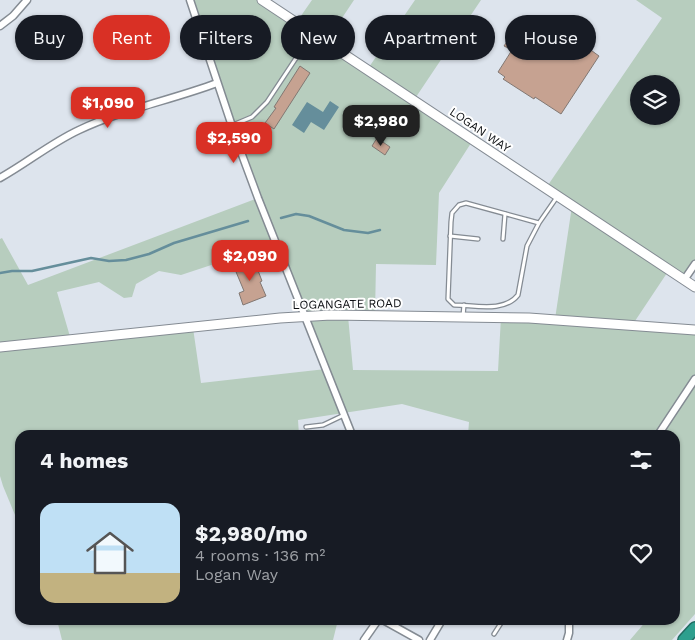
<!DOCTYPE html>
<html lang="en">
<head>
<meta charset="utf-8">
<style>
	:root { --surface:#171b24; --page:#242831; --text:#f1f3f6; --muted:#9ea1a6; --line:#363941; --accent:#d93025 }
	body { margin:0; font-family:"Work Sans",sans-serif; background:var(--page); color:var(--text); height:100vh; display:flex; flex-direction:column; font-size:19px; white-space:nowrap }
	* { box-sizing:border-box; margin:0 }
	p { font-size:16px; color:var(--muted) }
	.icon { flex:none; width:28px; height:28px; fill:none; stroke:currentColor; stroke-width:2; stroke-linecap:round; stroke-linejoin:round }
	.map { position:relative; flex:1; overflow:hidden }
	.sheet { position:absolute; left:15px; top:430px; width:665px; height:195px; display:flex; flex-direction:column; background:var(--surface); border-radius:15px; box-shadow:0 1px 4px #0004 }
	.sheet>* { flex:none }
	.guide { position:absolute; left:15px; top:15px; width:665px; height:45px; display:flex; gap:10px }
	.fabs { position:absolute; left:630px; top:75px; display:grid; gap:10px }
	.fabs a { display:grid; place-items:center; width:50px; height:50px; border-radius:50%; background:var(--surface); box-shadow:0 1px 4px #0004; font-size:25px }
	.price { position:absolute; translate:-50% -42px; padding:0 11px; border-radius:10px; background:var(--accent); color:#fff; font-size:16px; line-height:32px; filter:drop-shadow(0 1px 2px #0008) }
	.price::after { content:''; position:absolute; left:50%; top:30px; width:15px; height:11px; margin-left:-8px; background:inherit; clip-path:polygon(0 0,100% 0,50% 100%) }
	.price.active { background:#222; color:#fff }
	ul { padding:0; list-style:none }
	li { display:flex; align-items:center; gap:15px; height:125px; padding:0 25px }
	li+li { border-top:1px solid var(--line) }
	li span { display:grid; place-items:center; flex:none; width:140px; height:100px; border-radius:15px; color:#555 }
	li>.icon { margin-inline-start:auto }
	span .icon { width:60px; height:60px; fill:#fffc; stroke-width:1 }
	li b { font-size:21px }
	h2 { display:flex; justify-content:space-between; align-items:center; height:60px; padding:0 25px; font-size:21px }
	.tag { padding:0 18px; border-radius:22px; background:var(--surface); box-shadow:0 1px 4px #0004; font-size:18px; line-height:45px }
	.tag.active { background:var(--accent); color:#fff }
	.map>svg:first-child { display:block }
</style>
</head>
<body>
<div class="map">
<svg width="695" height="640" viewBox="0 0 695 640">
	<rect width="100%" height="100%" fill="#dde4ed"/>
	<g fill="#b7cdbe" fill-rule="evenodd">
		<path d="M190 0H262L296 23 312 0H354L326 42 367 70 415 0H481L414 100 473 140 439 193 436 265 376 264 375 315 348 316 353 370 498 371 501 317 555 319 572 206 546 188 662 18 636 0H695V264L684 280 669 270 633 324 695 330V614L672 640H630L647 620H675V435H568L557 432 549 435H468L469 422 402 404 298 420 299 435H20V527L3 486 0 476V239L2 238 28 285 258 198ZM639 84H671V116H639ZM275 244 326 369 201 383 193 328 71 340 57 292 99 282 124 298 132 297 136 284 159 271 181 275Z"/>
		<path d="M57 620H338L333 640H62Z"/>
	</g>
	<path fill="#658e9b" d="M330 101 339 107 324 130 311 122 304 133 292 125 307 102 323 112Z"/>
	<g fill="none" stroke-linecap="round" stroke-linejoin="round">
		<g stroke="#658e9b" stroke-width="2.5">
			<path d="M281 218 296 214 309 216 344 230 368 233 380 230"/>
			<path d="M0 273 12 271H32L91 258 109 261 126 260 149 254 174 243 248 221"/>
		</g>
	</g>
	<g fill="#c6a291" stroke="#827873">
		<path d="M539 16 549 23 546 27 550 29 547 32 569 46 571 43 586 53 588 48 599 56 561 114 535 97 534 99 503 79 505 77 498 72 512 50 504 46 515 30 523 35 534 19 536 20Z"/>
		<path d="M300 66 310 73 274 129 265 123 276 108 274 107Z"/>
		<path d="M377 138 390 147 385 155 372 146Z"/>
		<path d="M254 260 262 281 260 282 266 296 243 305 239 293 244 291 234 267Z"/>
	</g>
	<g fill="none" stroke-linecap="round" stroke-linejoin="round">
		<g stroke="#848b93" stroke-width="5.5">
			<g id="lane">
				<path d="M233 125 252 117 267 102 312 34"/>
				<path d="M539 223 466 203 459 205 452 213 451 222 448 299 454 305C474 305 504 313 518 295L527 246 539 223 557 197"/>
				<path d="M450 236 478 239"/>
				<path d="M503 239 505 214"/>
				<path d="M463 316 464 305"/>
				<path d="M306 427 323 425 344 415"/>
				<path d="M637 620H639"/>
				<path d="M494 634 503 620"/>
			</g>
		</g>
		<g stroke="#848b93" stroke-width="9">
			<g id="street">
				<path d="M190 0 238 144 258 198 352 435"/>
				<path d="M0 26 13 16 27 0"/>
				<path d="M0 178C27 163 51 143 79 130 123 109 172 100 217 83"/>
				<path d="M684 280 695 264"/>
				<path d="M658 435 695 379"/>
				<path d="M383 620 419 640"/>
				<path d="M364 640 378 620"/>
				<path d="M430 640 442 620"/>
				<path d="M567 640 569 633V620"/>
			</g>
		</g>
		<g stroke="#848b93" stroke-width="11">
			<g id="secondary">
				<path d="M262 0 695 287"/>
				<path d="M0 347 280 318 331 315 529 318 695 330"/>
			</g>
		</g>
		<g stroke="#226c62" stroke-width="14">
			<path id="highway" d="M684 640 695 628"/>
		</g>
		<use href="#lane" stroke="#fff" stroke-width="3"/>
		<use href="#street" stroke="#fff" stroke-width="6"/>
		<use href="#secondary" stroke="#fff" stroke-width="9"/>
		<use href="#highway" stroke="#2e9f8e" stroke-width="11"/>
	</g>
	<g text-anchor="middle" stroke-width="4" stroke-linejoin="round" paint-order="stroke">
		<g font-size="12" fill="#0b0e11" stroke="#fff">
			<text transform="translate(480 130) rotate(34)" y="4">LOGAN WAY</text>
			<text transform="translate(347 304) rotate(-1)" y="4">LOGANGATE ROAD</text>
		</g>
	</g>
</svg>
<div class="fabs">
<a><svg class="icon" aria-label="layers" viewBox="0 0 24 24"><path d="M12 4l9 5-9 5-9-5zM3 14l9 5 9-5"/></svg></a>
</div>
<b class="price" style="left:108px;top:129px">$1,090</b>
<b class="price active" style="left:381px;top:147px">$2,980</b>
<b class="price" style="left:234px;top:164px">$2,590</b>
<b class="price" style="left:250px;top:282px">$2,090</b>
<div class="guide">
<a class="tag">Buy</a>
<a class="tag active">Rent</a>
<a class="tag">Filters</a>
<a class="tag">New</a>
<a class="tag">Apartment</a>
<a class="tag">House</a>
</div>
<section class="sheet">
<h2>4 homes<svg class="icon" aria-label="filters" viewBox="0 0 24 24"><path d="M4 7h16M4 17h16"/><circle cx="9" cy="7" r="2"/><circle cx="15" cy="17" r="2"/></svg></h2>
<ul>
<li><span style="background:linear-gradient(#bfe0f5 70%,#c2b280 0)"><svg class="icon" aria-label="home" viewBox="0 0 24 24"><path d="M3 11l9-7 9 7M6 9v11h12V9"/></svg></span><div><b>$2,980/mo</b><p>4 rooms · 136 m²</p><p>Logan Way</p></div><svg class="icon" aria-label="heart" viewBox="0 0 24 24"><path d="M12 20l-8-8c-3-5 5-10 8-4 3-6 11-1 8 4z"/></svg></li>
</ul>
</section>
</div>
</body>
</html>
